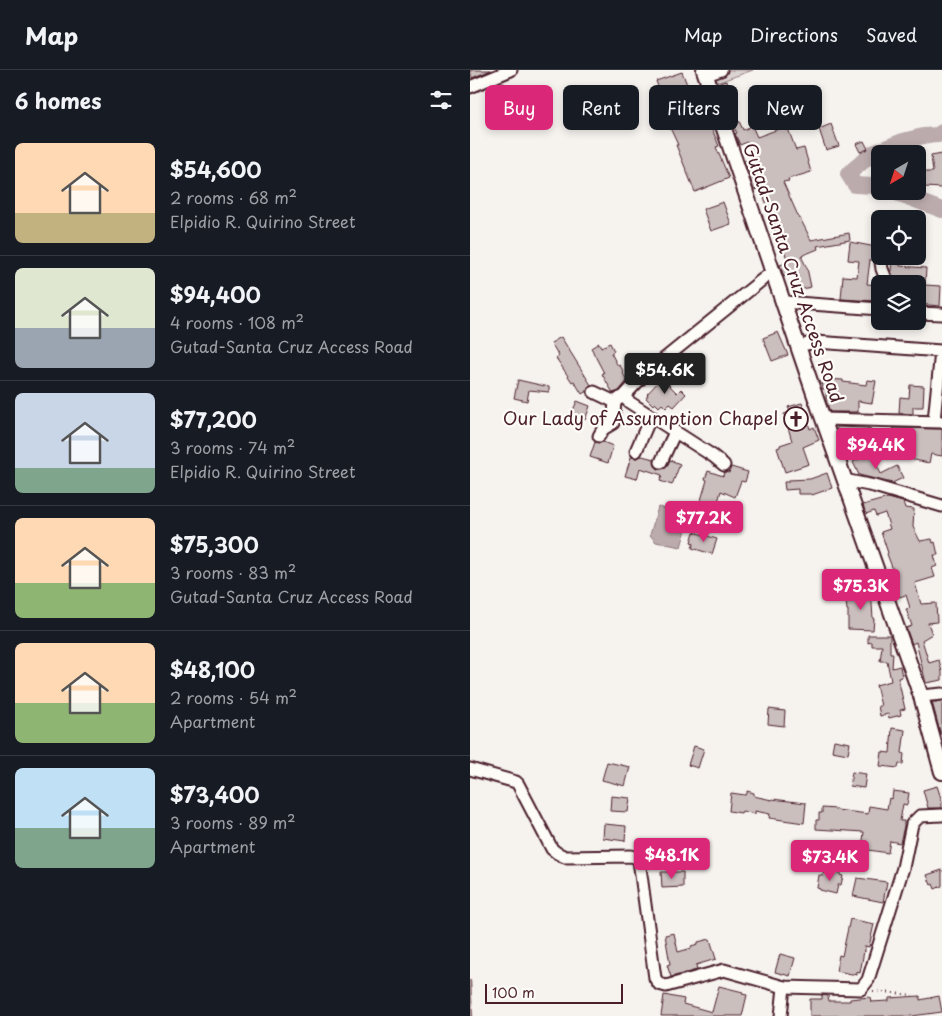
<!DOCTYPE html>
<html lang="en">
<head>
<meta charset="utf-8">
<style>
	:root { --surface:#171b24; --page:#20242c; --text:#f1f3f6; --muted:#9ea1a6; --line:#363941; --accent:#db2777 }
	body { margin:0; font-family:"Playpen Sans",sans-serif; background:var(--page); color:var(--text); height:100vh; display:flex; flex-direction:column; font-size:19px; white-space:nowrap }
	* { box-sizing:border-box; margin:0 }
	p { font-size:16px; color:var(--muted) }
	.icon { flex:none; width:28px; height:28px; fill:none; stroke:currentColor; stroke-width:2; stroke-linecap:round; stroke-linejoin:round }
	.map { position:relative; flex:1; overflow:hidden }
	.details { display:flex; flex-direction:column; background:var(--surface); width:470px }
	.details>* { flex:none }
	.guide { position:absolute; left:15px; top:15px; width:381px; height:45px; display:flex; gap:10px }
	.needle { width:32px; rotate:219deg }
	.fabs { position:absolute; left:401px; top:75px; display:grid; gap:10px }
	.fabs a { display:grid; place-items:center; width:55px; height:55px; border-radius:8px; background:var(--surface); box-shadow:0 2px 8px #0003; font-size:25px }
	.scale { position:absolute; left:15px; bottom:12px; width:138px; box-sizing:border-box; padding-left:5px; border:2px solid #4a1f2b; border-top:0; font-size:14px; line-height:18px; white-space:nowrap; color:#4a1f2b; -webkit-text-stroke:4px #fdfcf7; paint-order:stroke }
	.price { position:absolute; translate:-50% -42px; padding:0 11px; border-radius:5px; background:var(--accent); color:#fff; font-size:16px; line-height:32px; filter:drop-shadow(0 1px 2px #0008) }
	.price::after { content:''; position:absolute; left:50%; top:30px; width:15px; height:11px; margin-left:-8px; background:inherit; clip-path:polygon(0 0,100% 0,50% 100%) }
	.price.selected { background:#222; color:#fff }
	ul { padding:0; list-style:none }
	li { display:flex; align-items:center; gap:15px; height:125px; padding:0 15px }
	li+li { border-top:1px solid var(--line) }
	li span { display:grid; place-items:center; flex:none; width:140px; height:100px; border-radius:8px; color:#555 }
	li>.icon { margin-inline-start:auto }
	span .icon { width:60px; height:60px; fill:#fffc; stroke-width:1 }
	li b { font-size:21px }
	h2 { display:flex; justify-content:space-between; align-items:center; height:60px; padding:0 15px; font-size:21px }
	.chip { padding:0 18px; border-radius:8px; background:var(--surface); box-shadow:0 2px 8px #0003; font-size:18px; line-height:45px }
	.chip.selected { background:var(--accent); color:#fff }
	header { display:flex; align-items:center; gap:30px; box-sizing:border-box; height:70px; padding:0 25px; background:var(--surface); border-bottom:1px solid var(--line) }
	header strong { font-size:24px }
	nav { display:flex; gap:28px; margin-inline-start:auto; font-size:18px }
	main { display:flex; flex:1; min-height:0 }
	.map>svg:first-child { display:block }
</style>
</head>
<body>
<header>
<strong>Map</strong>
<nav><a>Map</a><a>Directions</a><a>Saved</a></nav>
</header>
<main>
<section class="details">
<h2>6 homes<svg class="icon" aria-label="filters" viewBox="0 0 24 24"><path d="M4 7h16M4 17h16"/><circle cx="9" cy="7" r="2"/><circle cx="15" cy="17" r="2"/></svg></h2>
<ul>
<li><span style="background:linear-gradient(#ffd9b3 70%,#c2b280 0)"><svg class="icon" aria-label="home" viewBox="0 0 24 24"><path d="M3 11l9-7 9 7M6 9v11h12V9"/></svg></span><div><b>$54,600</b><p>2 rooms · 68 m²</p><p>Elpidio R. Quirino Street</p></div></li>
<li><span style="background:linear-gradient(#dfe7d0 60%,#9aa5b1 0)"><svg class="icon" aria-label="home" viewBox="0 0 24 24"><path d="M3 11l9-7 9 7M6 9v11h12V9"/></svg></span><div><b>$94,400</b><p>4 rooms · 108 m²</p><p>Gutad-Santa Cruz Access Road</p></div></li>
<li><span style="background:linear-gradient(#c9d6e8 75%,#7fa58c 0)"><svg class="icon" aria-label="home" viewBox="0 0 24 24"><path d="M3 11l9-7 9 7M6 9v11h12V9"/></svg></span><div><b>$77,200</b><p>3 rooms · 74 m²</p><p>Elpidio R. Quirino Street</p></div></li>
<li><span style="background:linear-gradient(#ffd9b3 65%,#8fb573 0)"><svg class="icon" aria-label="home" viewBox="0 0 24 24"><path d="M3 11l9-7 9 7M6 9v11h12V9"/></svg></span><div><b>$75,300</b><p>3 rooms · 83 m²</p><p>Gutad-Santa Cruz Access Road</p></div></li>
<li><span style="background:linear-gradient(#ffd9b3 60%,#8fb573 0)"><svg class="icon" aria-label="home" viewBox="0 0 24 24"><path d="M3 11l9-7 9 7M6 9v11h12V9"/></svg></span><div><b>$48,100</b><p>2 rooms · 54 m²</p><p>Apartment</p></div></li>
<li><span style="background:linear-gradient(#bfe0f5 60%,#7fa58c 0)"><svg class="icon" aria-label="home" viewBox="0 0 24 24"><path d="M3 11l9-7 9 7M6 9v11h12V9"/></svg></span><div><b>$73,400</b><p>3 rooms · 89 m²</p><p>Apartment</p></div></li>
</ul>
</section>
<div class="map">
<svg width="472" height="946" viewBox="0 0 472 946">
	<rect width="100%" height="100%" fill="#f6f3ef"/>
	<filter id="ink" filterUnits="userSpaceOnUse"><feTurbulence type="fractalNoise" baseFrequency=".02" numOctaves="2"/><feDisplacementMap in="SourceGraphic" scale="10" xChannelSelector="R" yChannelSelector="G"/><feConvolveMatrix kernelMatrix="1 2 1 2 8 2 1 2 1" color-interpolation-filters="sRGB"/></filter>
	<g filter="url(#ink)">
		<path fill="#dcd4d2" stroke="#937a7e" d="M241 0H283L246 13Z"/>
		<path fill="#bbabac" stroke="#8e7378" d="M188 437 220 445 211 477 186 472 180 465Z"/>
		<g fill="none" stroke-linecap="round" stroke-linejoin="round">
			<path stroke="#8e7378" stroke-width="2.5" d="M0 911 2 946"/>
			<g stroke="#bbabac" stroke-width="16">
				<path d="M410 118 404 116 385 115 378 104 403 83 433 71 453 66 468 65 472 62"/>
				<path d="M421 121 472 140"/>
			</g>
		</g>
		<g fill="#cbbfbe" stroke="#4a1f2b">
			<path d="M0 0H21L2 8Z"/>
			<path d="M212 2 220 22 224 20 231 40 234 39 249 76 246 77 259 108 225 122 210 85 206 75H208L196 49 202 47 193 24 191 25 186 11Z"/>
			<path d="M256 11 265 37 258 39 249 13Z"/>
			<path d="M34 13 39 28 29 31 25 15Z"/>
			<path d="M269 51 273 60 282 56 287 67 317 56 326 80 334 78 341 102 318 109 319 111 313 112 329 148H330L341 170 379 163 380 170 347 176 348 179 331 186 337 198 341 217 329 220 324 203 314 207 310 195 318 192 312 174 309 176 302 162 307 159 290 118 284 120 274 91 282 89 277 72 270 75 265 64 267 63 262 54Z"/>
			<path d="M361 54 369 76 356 80 349 59Z"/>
			<path d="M394 71 398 79 390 82 386 74Z"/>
			<path d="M447 77V84H427L426 78Z"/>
			<path d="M472 84V118L454 117V112H448V104H454V102H463L461 86Z"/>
			<path d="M253 132 261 154 241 161 233 139Z"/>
			<path d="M380 172 406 177 403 183V190H400L397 214 409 215 407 231 371 229 373 206 387 207 389 191 378 190Z"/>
			<path d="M418 186H429L427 194H430V196L456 198 455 215 471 216 470 236 448 234V214H427V207H423L421 200 422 193H423L419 192Z"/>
			<path d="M308 262 318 285 302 291 293 268Z"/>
			<path d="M91 267 121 315 118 318 117 321 112 324 104 311 102 312 86 288 89 286 81 273Z"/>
			<path d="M129 273 131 277 140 273 144 281 141 283 148 296 150 295 154 303H153L157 311 149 321 143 323 132 304 134 303 123 282V281L121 278Z"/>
			<path d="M192 308 207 323 211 319 216 324 204 337 200 334 196 338 192 334 189 337 185 333 183 335 176 328 178 325 177 324Z"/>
			<path d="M353 309 373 310V312L396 315 397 310 406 311 402 333 388 331V342H360L356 331V319H352Z"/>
			<path d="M48 310 79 317V322L59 320 57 331 44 328Z"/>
			<path d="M440 315 454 316 453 337H443V344L429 343 430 327 439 328Z"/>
			<path d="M107 331 120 336 115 350 101 345Z"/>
			<path d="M332 333 340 359 344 357 349 370 333 377 339 394 315 402 307 378 310 377V375L322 371 314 344 320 342 318 337Z"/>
			<path d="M367 357 396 358 401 359V361L422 364 424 358 472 359V386L461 384 459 393 420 385 421 383 406 381 407 380 386 378 387 372 370 371 367 361Z"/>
			<path d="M125 372 130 373 133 372 143 376 138 393 120 387Z"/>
			<path d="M401 383 411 404 427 396 433 408 422 413 389 405 383 392Z"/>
			<path d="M172 386 184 389 185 396 188 399H192L196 398 200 390 210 394 202 415 190 411 192 405 170 398 167 409 155 406 161 387 166 388Z"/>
			<path d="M261 397 278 402 275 412 271 411 265 427 251 421 247 435 250 437 246 447 237 444 232 460 223 457 237 410 235 409 238 401 253 406 254 402 259 403Z"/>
			<path d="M357 403 362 418 342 425V424H328V419L315 420 314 412H319L318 410 340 409Z"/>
			<path d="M418 428 433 432 435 438 444 439 443 457 450 471 462 469 463 473 465 472 468 485H464L467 496 462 498 465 507 445 513 451 534 466 533 467 552 458 553 462 564 452 570 459 593 469 590 472 602V610L456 613 446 572 442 574 436 558 442 556 436 539 440 538 436 525 429 527 422 500H423L417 484 418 483 411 462 420 459 415 443 406 446 404 441 396 444 393 435Z"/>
			<path d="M224 462 247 469 242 484 222 478 224 473 221 472Z"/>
			<path d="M401 519 403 549H404L403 560 378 559V540H377L376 531 383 530V520Z"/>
			<path d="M398 565H420V583H423L422 598 430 596 432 607 428 608 435 639 430 640 431 645 419 648 418 644 410 646 408 636H411L406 615 421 611 417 591H410L412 576H402V572L398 573Z"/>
			<path d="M462 632H472V662H470Z"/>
			<path d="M299 639 315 641 314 656 298 654Z"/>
			<path d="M422 658 435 660 432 683 434 684 433 694H429L428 698 410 696 412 682 420 683Z"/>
			<path d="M364 670 380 673 378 684 362 681Z"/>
			<path d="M224 676 234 679 228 698 218 695Z"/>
			<path d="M137 692 160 697 155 716 132 710Z"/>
			<path d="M382 702 396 704 394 718 380 716Z"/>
			<path d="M467 716 472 731V738H458L453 720Z"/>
			<path d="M277 721 284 723V726L288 727 302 730V729L336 733 334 753 299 748 300 744 285 741V744L272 741 271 743 259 741 261 723 275 725 277 724Z"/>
			<path d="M423 721 439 723 437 735 433 734 430 751H434V756L430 773 420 771 418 783 392 779 394 762 346 759V750H349V743H352V738L367 739V740L398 744 399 736 417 739 419 728 422 729Z"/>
			<path d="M141 726 160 728 158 742 140 741Z"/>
			<path d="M134 754 156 756 155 771 133 768Z"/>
			<path d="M354 800 370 803V805L373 806 371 815H368L366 824 350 820V819L347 818 349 805 353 806Z"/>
			<path d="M472 800V816L465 819 463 814 461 815 457 805Z"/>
			<path d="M191 802H213V817L192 818Z"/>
			<path d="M387 808 417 812 413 832 383 826Z"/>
			<path d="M380 849 404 854 399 877 395 876V882L394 881 390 903 387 902V905L366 901 369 885 372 886Z"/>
			<path d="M204 863 208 882 222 878 221 876 228 874V872L240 869 246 889 226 895 227 900 201 907 197 895 200 894 195 865Z"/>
			<path d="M310 884 325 888 320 906 305 902Z"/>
			<path d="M249 916 273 922 272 924 277 925 272 946H191L194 925 214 929 213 934 242 942Z"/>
			<path d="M352 925 358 926 359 931H380V929L400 927 401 932 419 931V928L450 926V930L469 926 472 942 442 946H340V929H352Z"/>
		</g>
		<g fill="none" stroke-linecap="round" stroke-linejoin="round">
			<g stroke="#4a1f2b" stroke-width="15">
				<g id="minor">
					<path d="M236 5 251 0"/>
					<path d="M0 17 41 0"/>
					<path d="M410 185 412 199 418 214"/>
					<path d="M313 232 410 239"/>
					<path d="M448 243 472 244"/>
					<path d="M328 276 346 272 471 281 464 351"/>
					<path d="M124 322 145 332"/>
					<path d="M353 349 472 352"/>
					<path d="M129 366 133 359 143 353 145 332 150 328 155 327"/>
					<path d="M166 381 181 346"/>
					<path d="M191 392 205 362"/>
					<path d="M254 395 243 386 159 332 155 328V325L173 306 303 201"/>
					<path d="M374 410 404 416 472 436"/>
					<path d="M451 626 472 624"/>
					<path d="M0 699 46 712 48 714 82 779 87 783 95 787 160 786 165 787 169 790 185 908 189 914 196 916 254 900 314 917 391 919 398 910 433 798 442 754 450 746 472 745"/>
					<path d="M311 946 314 917"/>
				</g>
			</g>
			<g stroke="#4a1f2b" stroke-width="18">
				<path id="major" d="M234 0 345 326 451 626 472 702"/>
			</g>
			<path stroke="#4a1f2b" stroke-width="2" stroke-dasharray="1 4" stroke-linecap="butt" d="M403 921 443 925"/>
			<use href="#minor" stroke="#fdfcf7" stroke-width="11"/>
			<use href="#major" stroke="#fdfcf7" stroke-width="14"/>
		</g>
	</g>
	<defs>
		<g id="church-ring" transform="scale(1.25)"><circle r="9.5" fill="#fdfcf7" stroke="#4a1f2b" stroke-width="1.5"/><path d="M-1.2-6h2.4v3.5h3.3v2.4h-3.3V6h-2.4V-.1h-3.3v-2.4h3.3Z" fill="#4a1f2b"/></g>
	</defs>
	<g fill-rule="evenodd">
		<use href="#church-ring" x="326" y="349"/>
	</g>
	<g text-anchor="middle" stroke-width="4.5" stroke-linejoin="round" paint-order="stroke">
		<g font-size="18" fill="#4a1f2b" stroke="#fdfcf7">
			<text transform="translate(323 203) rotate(71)" y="6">Gutad-Santa Cruz Access Road</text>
		</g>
		<g font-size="18" fill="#4a1f2b" stroke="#fdfcf7" text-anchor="end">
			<text x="308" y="355">Our Lady of Assumption Chapel</text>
		</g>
	</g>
</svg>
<div class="fabs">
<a><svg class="needle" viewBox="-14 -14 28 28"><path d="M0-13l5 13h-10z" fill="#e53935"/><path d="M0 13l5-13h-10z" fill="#9ea1a6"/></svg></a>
<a><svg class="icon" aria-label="locate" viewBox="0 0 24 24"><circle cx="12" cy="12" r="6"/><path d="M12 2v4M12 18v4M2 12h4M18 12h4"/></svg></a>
<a><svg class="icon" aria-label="layers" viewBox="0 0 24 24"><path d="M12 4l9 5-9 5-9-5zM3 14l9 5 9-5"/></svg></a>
</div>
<div class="scale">100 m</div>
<b class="price selected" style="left:195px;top:325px">$54.6K</b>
<b class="price" style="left:406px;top:400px">$94.4K</b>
<b class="price" style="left:234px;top:473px">$77.2K</b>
<b class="price" style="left:391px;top:541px">$75.3K</b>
<b class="price" style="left:202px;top:810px">$48.1K</b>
<b class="price" style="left:360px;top:812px">$73.4K</b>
<div class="guide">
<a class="chip selected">Buy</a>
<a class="chip">Rent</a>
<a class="chip">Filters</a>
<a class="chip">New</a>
</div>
</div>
</main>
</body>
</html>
